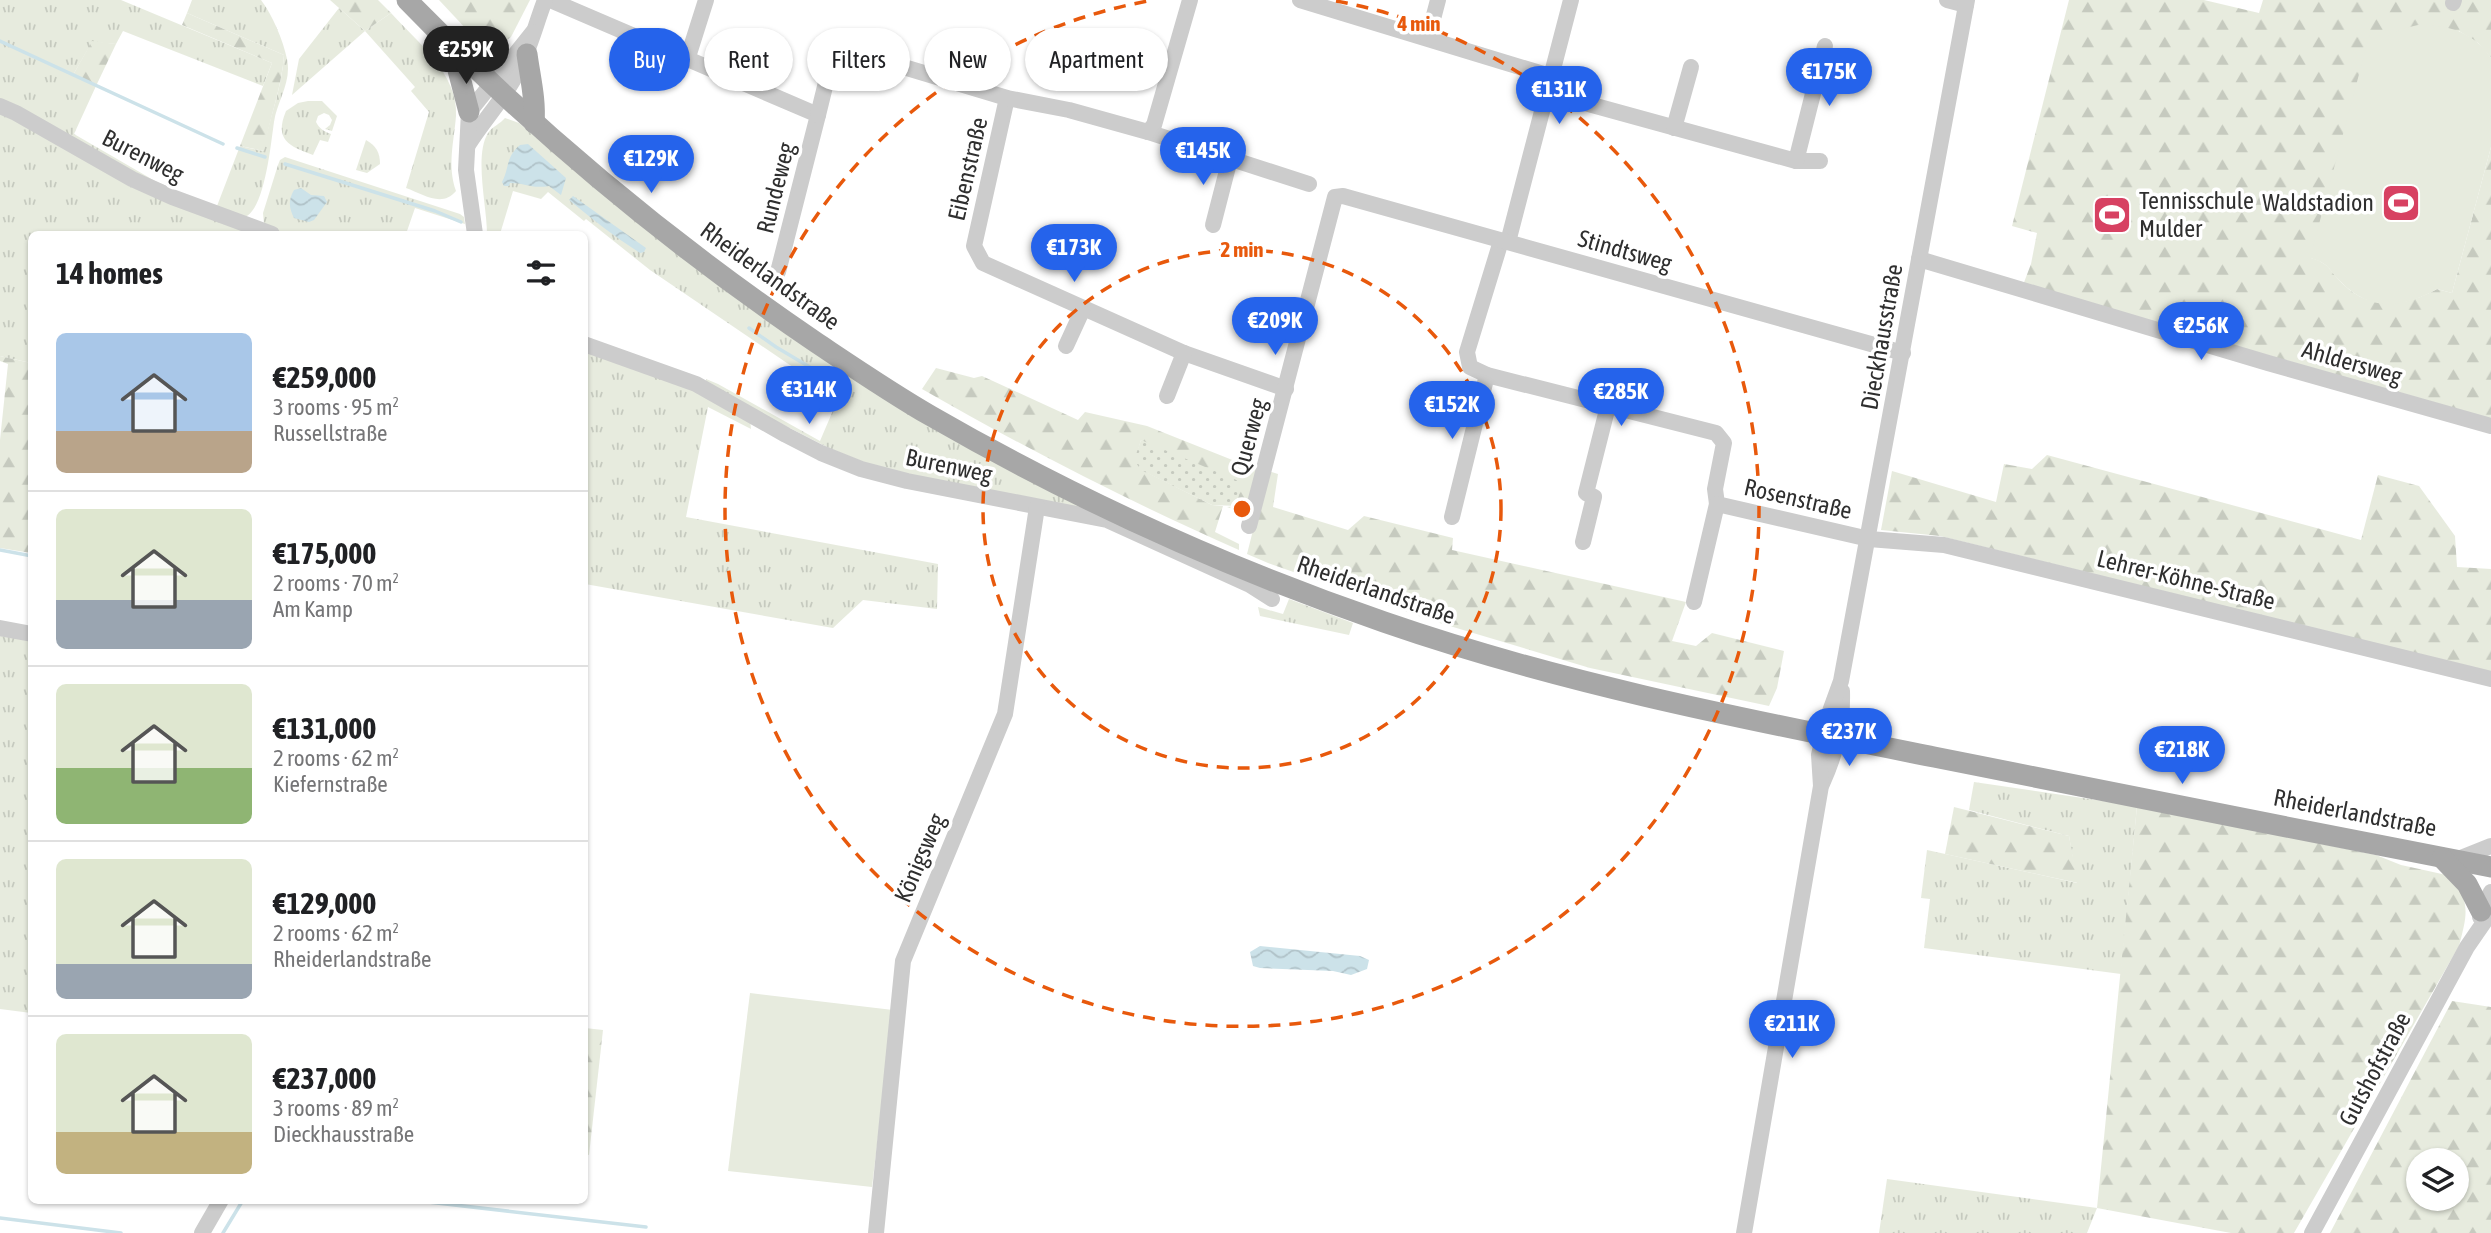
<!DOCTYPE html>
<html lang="en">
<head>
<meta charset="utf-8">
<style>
	:root { --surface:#fff; --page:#f6f6f6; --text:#202124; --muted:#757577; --line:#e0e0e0; --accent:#2563eb }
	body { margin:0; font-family:"Asap Condensed",sans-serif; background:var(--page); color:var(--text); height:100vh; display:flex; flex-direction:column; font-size:26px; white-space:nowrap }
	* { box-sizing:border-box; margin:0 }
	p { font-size:23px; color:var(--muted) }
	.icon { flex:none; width:38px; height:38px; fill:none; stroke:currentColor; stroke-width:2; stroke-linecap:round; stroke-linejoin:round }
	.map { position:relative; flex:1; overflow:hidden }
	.sheet { position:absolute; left:28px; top:231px; width:560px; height:973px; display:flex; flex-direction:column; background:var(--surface); border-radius:10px; box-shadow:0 2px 5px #0004 }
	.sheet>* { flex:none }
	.top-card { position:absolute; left:609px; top:28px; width:665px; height:63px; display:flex; gap:14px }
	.fabs { position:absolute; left:2406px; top:1148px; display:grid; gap:14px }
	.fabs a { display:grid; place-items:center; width:63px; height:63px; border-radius:50%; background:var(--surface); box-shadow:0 2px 5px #0004; font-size:35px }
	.price { position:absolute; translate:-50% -60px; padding:0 16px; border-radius:24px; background:var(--accent); color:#fff; font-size:23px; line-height:46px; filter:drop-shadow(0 2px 4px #0008) }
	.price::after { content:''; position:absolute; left:50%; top:42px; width:21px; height:16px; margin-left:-10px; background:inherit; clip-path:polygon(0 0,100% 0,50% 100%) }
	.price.current { background:#222; color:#fff }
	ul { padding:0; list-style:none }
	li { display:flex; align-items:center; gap:21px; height:175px; padding:0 28px }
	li+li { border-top:2px solid var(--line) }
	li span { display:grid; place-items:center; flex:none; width:196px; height:140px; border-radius:10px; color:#555 }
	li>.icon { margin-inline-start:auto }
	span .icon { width:84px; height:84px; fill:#fffc; stroke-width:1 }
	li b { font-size:30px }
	h2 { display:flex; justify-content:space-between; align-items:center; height:84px; padding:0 28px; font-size:30px }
	.chip { padding:0 24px; border-radius:32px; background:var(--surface); box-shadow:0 2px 5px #0004; font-size:24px; line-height:63px }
	.chip.current { background:var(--accent); color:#fff }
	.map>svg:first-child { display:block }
</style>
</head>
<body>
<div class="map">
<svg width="2491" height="1233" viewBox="0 0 2491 1233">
	<defs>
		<pattern id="grass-tufts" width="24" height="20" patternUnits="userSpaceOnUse" patternTransform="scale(1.75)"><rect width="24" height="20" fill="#e7ebde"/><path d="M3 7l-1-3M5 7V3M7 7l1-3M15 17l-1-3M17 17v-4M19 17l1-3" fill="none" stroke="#c6cabf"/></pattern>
		<pattern id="forest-firs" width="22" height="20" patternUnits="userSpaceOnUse" patternTransform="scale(1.75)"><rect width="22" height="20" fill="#e7ebde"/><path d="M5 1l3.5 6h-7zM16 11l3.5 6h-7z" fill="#c6cabf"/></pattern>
		<pattern id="park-dots" width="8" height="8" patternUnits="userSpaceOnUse" patternTransform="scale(1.75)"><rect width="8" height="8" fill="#e7ebde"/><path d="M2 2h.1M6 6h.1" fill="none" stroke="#c6cabf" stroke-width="1.8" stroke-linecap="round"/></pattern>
		<pattern id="water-waves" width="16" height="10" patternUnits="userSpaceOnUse" patternTransform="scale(1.75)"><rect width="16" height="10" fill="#cce2e9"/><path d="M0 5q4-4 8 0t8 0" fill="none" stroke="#b0c2c8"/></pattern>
	</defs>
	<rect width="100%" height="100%" fill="#fff"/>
	<g fill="url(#grass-tufts)">
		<path d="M0 0H121L272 63 263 86 123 31 116 44 92 42 73 75 96 86 74 134 155 181 171 188 169 191 0 99Z"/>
		<path d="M192 0H261C273 16 283 40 287 59 292 82 277 101 274 122 271 142 265 209 245 217L217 206 240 146 263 151C269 119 282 88 284 55L187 13Z"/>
		<path d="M339 8 365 31 391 13C416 41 459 74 456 116 454 142 447 165 456 191 442 208 423 194 406 188L429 112 411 91 415 87 365 31 292 95 299 59Z"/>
		<path d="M308 101H322L337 116 332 131 325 129 330 125 332 120 329 115 324 113 318 116 316 122C320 129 323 131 331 134L328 142 320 140 313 155C289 146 274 140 286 111L298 103Z"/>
		<path d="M0 110 262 234H32L31 363 0 356Z"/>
		<path d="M505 118 519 123 626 213 1103 515 864 466 706 385V379L718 384 820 441 840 394 806 376 650 270 586 219 584 221 548 192 541 199 513 191 500 234H487C487 206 474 156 488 133 493 126 500 124 505 118Z"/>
		<path d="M366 140C376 146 380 152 380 164L367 173 356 170Z"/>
		<path d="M285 157 460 214 464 217 465 224 415 208 406 234H288L267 227 264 224 263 213 278 165 280 160Z"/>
		<path d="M584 348 707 394 750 419 751 429 708 407 686 517 938 564 937 609 863 600 833 628 585 584Z"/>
		<path d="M1289 599 1353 623 1349 635 1260 616 1258 607 1283 614Z"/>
		<path d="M0 634 31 639V1013L0 1009Z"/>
		<path d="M1974 782 2137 806 2121 974 1924 948 1930 899 1921 898 1927 850 2077 883 2069 836 1969 810Z"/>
		<path d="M1887 1179 2097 1208 2087 1233H1879Z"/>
	</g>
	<g fill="url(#forest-firs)" fill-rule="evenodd">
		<path d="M330 0H378L391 13 365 31Z"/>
		<path d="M439 0H530L511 37 497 48 483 47Z"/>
		<path d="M2069 0H2204L2259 13 2263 0H2491V58L2478 43 2459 31 2311 258C2330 263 2331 273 2344 285 2371 311 2407 306 2437 289L2452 293 2491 147V419L2023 285 2031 264 2037 233 2012 226Z"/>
		<path d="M187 13 284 55C282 87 269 119 264 151L240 146 272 63 182 25Z"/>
		<path d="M92 41 116 44 96 86 73 75Z"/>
		<path d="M0 356 31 363V553L0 548V440L8 364 0 361Z"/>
		<path d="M936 368 974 378 982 376 1078 420 1085 412 1147 426 1260 471 1250 515 1227 507 1237 506 1141 440 1135 460 1142 470 1212 505 1223 506 1215 532 1239 544V550C1130 502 1025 448 922 389Z"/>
		<path d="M2047 455 2361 540 2378 475 2419 486 2455 536 2457 567 2491 569V672L1940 536 1881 530 1892 471 1996 502 2004 464 2032 469Z"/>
		<path d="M1268 471 1278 474 1273 507 1348 530 1364 516 1453 538 1452 550 1686 602 1672 641 1696 646 1712 633 1784 651 1777 688 1769 706 1590 668 1433 621 1268 563 1247 554Z"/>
		<path d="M2137 806 2376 855 2401 865 2451 876C2471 903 2467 915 2459 946L2294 1233H2231L2097 1208Z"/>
		<path d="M1954 807 2069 836 2078 883 1945 854Z"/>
		<path d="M2452 1001 2491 1007V1233H2330ZM2418 1160H2457V1199H2418Z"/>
		<path d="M585 1028 603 1030 589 1155 584 1154Z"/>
	</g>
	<path fill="url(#park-dots)" d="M1141 440 1241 482 1237 506 1212 505 1141 470 1134 460Z"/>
	<g fill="#e7ebde">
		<path d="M2418 25C2447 24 2474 32 2491 58V147L2452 293 2437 289C2401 309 2370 312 2340 281 2328 269 2329 263 2310 258L2370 33 2386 37 2401 29Z"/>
		<path d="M750 993 893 1010 872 1187 728 1171Z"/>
	</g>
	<g fill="url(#water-waves)">
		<path d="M528 144 566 178 561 195 549 186C530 189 527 183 510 183L509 186H504L502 182C510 167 505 158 520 145Z"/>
		<path d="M301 188 311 195 324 196 327 202 314 220 309 222 294 218C289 208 288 200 294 190Z"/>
		<path d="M573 196 646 248 644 252 640 253C615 237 592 219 569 200Z"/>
		<path d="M1260 946 1360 956 1369 960 1367 969 1351 975 1333 971 1260 968 1253 966 1250 952Z"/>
	</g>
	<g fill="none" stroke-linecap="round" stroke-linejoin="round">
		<g stroke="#cce2e9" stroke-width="3.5">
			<path d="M0 41 223 144"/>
			<path d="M237 148 265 157"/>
			<path d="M285 164 435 211 461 222"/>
			<path d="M749 328 776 347 845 388"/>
			<path d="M0 550 32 556"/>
			<path d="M411 1200 646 1227"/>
			<path d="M0 1218 121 1233"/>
			<path d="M223 1233 243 1200"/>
		</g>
		<g stroke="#ccc" stroke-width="16">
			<path d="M550 0 818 115 778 272"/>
			<path d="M1300 0 1553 77 1563 97 1796 161H1820"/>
			<path d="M1947 0 1966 5"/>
			<path d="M2453 3 2454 0"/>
			<path d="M1428 38 1438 0"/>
			<path d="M687 60 706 0"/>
			<path d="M1007 98 974 246 983 263 1184 353 1286 389"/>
			<path d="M0 106 16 113 132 179 172 197 272 234"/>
			<path d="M818 115 834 50 837 47 1007 98 1069 110 1148 132 1309 184"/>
			<path d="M1674 128 1691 67"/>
			<path d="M1148 132 1154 125 1190 0"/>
			<path d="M468 145C483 121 502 101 515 77 529 53 535 26 545 0"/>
			<path d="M1796 161 1825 46"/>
			<path d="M1213 225 1230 159"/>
			<path d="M475 234 466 170 469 112 533 32"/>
			<path d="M1501 241 1467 352 1470 367 1487 375 1716 433 1724 443 1715 489 1717 504 1869 539 1944 545 2491 679"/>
			<path d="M1508 242 1571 0"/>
			<path d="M1919 259 2268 363 2491 426"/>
			<path d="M584 344 696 384 786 435 821 453 861 469 907 481 1107 520 1250 585 1272 599"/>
			<path d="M1066 346 1083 309"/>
			<path d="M1167 396 1184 353"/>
			<path d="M1452 517 1487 375"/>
			<path d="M1249 526 1335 197 1343 196 1903 353"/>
			<path d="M1583 542 1594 497 1586 493 1608 406"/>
			<path d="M1694 602 1717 504"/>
			<path d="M0 628 32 634"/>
			<path d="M1822 784C1836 753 1843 725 1842 691"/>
			<path d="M2456 860 2491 846"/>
			<path d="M2480 917 2481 911 2491 892"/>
			<path d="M202 1233 221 1200"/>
			<path d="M876 1233 903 961 1005 714 1037 507"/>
			<path d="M1744 1233 1821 786 1819 755 1829 714 1841 681 1967 0"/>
			<path d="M2312 1233 2467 947 2491 912"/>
		</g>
		<g stroke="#a7a7a7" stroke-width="21">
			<path d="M407 0C530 127 667 241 814 341 853 367 891 393 931 416 1075 499 1227 568 1384 622 1563 684 1749 720 1934 757 2120 794 2305 831 2491 867"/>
			<path d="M458 51V70L469 112"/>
			<path d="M527 54C530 77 536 100 534 123"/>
			<path d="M2442 858 2467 884 2481 911"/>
		</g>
	</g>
	<g fill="none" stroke="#e8590c" stroke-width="3.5" stroke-dasharray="12 9">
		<circle cx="1242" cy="509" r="259"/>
		<path d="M1336 1A517 517 0 1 1 1148 1"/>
	</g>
	<defs>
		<g id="stadium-square" transform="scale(2.0125)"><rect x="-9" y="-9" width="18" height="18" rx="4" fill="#d74162" stroke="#fff"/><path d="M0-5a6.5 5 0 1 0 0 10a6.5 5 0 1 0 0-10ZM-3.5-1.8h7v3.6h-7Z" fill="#fff"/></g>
	</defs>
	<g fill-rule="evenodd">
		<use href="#stadium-square" x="2401" y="203"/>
		<use href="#stadium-square" x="2112" y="215"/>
	</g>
	<g text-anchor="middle" stroke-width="7" stroke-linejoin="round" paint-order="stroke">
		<g font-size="24" fill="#2f2f2f" stroke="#fff">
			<text transform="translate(143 156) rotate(27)" y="8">Burenweg</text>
			<text transform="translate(968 169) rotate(-77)" y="8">Eibenstraße</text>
			<text transform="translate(776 188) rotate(-76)" y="8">Rundeweg</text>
			<text transform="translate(1625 251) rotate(16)" y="8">Stindtsweg</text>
			<text transform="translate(770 276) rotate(36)" y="8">Rheiderlandstraße</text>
			<text transform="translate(1882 337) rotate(-80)" y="8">Dieckhausstraße</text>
			<text transform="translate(2352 363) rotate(16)" y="8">Ahldersweg</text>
			<text transform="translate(1249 437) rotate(-75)" y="8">Querweg</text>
			<text transform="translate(949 466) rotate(12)" y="8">Burenweg</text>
			<text transform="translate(1798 499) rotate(13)" y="8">Rosenstraße</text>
			<text transform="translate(2186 580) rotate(14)" y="8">Lehrer-Köhne-Straße</text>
			<text transform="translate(1376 590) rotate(19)" y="8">Rheiderlandstraße</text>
			<text transform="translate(2355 813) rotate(11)" y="8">Rheiderlandstraße</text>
			<text transform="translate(920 858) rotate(-67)" y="8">Königsweg</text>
			<text transform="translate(2375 1069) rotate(-62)" y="8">Gutshofstraße</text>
		</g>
		<g font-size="24" fill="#2f2f2f" stroke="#fff" text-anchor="start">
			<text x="2139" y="209">Tennisschule<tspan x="2139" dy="28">Mulder</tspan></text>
			<text x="2374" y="211" text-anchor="end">Waldstadion</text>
		</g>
	</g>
	<circle cx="1242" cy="509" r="10" fill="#e8590c" stroke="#fff" stroke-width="3.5"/>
	<g font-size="21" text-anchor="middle" font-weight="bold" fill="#e8590c" stroke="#fff" stroke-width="7" stroke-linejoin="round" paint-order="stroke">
		<text x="1419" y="31">4 min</text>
		<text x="1242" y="257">2 min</text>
	</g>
</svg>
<div class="fabs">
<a><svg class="icon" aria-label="layers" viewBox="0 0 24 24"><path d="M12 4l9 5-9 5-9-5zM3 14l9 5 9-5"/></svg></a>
</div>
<b class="price current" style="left:466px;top:86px">€259K</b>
<b class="price" style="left:1829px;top:108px">€175K</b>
<b class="price" style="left:1559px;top:126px">€131K</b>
<b class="price" style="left:1203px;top:187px">€145K</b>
<b class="price" style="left:651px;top:195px">€129K</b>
<b class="price" style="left:1074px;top:284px">€173K</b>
<b class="price" style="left:1275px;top:357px">€209K</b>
<b class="price" style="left:2201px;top:362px">€256K</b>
<b class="price" style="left:809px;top:426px">€314K</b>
<b class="price" style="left:1621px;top:428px">€285K</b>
<b class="price" style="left:1452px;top:441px">€152K</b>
<b class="price" style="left:1849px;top:768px">€237K</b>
<b class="price" style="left:2182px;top:786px">€218K</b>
<b class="price" style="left:1792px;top:1060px">€211K</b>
<div class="top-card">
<a class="chip current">Buy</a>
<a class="chip">Rent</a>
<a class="chip">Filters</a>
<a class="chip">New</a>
<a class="chip">Apartment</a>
</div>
<section class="sheet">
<h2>14 homes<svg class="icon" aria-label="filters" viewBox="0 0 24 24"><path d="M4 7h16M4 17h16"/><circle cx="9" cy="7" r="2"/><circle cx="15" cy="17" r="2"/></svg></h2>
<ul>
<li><span style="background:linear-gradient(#a9c7e8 70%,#b9a48a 0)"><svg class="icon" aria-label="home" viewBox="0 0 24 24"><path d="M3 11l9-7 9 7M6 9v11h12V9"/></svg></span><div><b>€259,000</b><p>3 rooms · 95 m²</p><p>Russellstraße</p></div></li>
<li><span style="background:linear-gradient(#dfe7d0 65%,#9aa5b1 0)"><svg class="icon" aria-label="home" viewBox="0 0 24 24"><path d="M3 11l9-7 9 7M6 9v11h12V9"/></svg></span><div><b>€175,000</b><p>2 rooms · 70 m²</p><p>Am Kamp</p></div></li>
<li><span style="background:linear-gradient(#dfe7d0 60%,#8fb573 0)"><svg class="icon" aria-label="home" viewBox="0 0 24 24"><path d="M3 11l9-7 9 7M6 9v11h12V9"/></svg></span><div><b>€131,000</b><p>2 rooms · 62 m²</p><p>Kiefernstraße</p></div></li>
<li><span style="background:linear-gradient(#dfe7d0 75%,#9aa5b1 0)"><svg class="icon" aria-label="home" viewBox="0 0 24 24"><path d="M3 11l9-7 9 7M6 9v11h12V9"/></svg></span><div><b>€129,000</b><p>2 rooms · 62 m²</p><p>Rheiderlandstraße</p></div></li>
<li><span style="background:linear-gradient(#dfe7d0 70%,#c2b280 0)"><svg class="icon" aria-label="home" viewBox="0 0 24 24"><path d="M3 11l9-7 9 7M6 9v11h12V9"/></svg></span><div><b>€237,000</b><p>3 rooms · 89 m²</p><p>Dieckhausstraße</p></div></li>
</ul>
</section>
</div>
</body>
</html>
